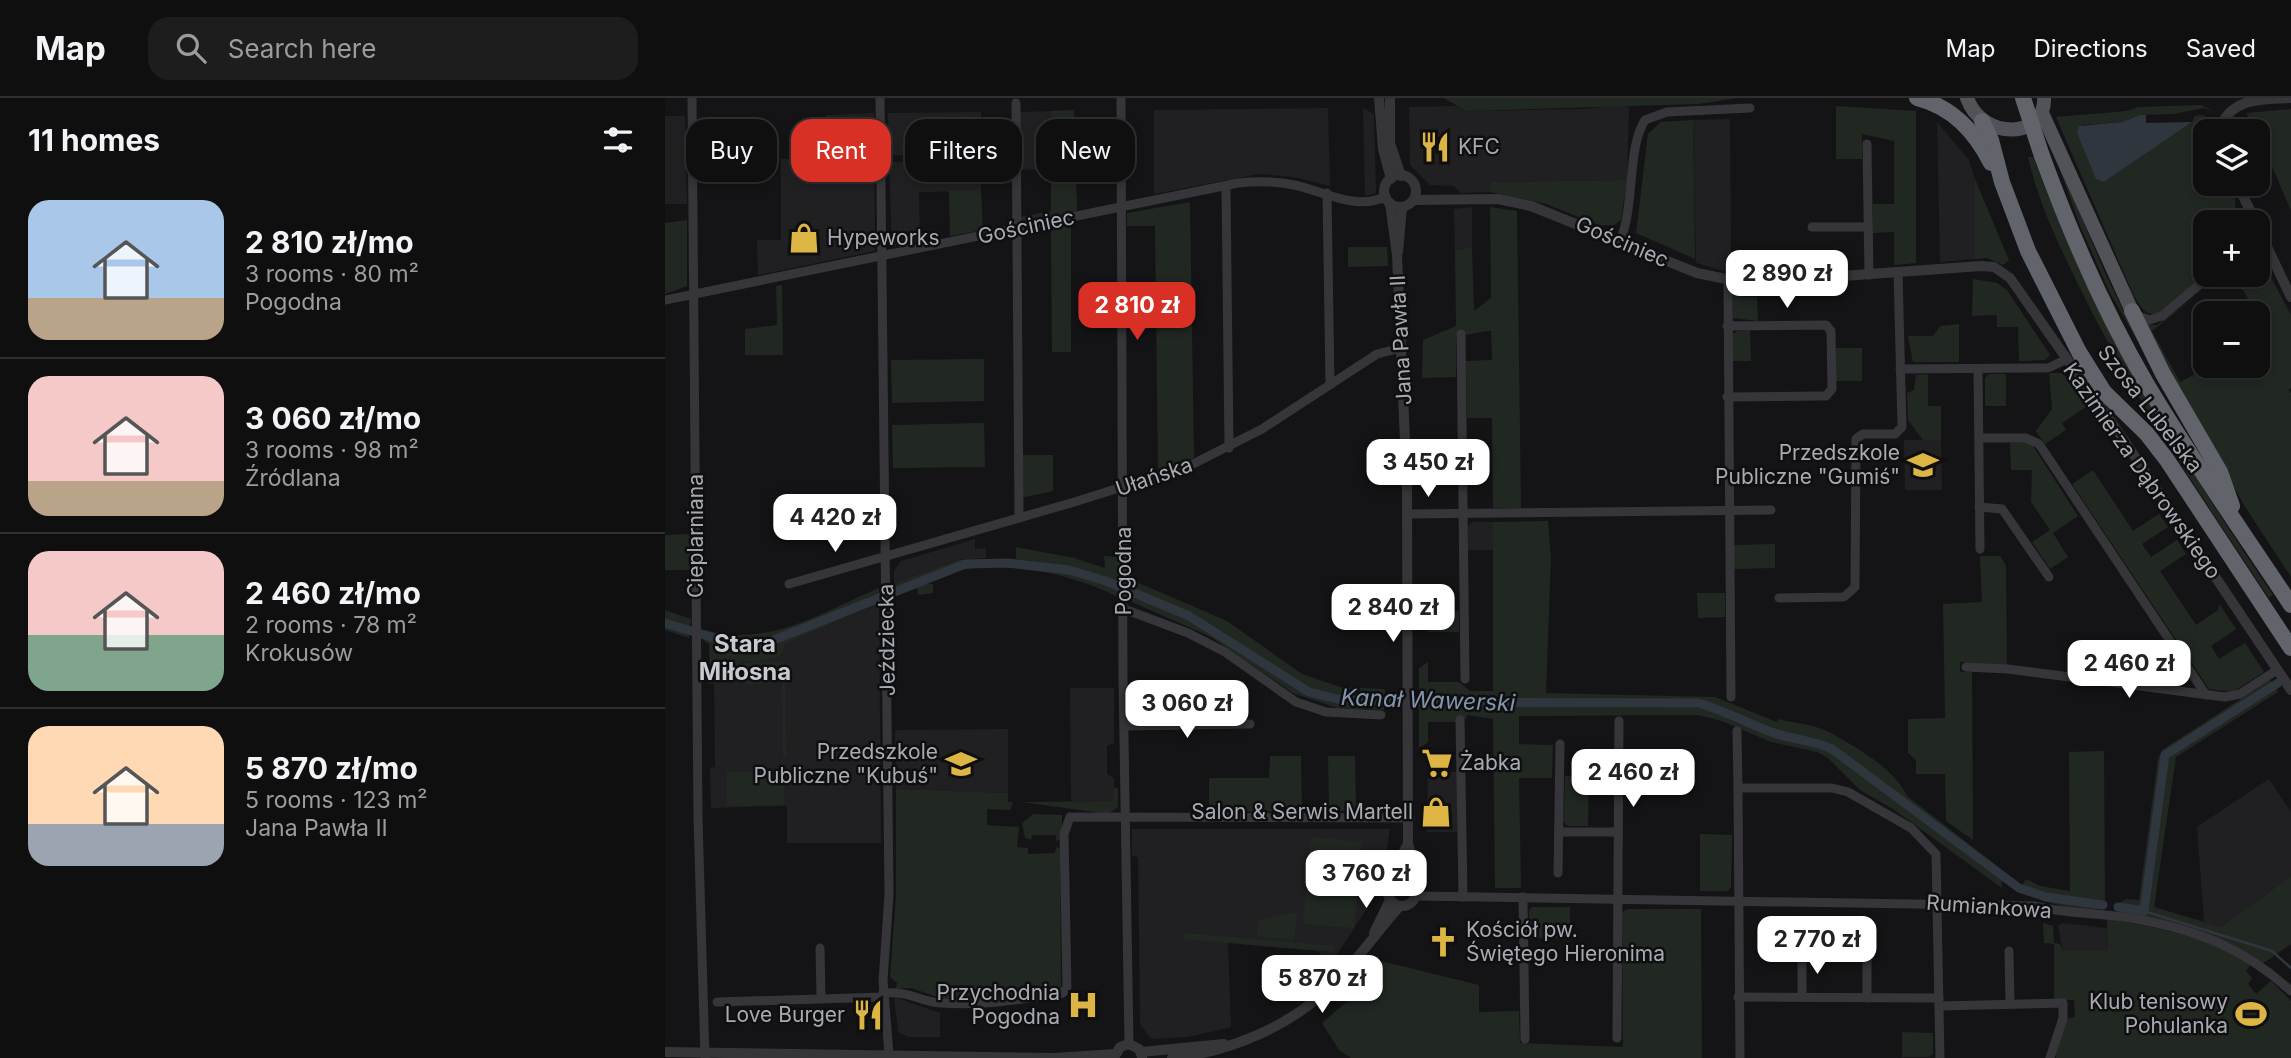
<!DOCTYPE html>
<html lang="en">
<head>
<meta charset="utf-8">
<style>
	:root { --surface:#0f0f10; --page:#1d1d1e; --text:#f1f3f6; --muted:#9b9c9f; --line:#2f2f30; --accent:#d93025 }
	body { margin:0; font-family:Inter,sans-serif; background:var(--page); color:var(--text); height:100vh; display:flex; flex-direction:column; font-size:26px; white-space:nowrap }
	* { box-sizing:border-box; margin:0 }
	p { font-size:23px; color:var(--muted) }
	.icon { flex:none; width:38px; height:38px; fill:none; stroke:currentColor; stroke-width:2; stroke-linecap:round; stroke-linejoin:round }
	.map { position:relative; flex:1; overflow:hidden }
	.details { display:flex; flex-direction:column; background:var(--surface); width:665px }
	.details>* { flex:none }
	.hud { position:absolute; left:21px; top:21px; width:665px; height:63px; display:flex; gap:14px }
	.controls { position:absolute; left:1528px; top:21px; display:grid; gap:14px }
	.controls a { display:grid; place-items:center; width:77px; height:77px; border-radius:14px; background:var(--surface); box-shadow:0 4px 10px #0003,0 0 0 2px var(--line); font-size:35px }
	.price { position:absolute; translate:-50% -60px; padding:0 16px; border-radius:14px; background:#fff; color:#222; font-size:23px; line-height:46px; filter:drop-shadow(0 2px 4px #0008) }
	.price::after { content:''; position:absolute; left:50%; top:42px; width:21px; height:16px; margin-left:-10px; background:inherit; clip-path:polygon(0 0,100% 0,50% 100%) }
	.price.current { background:var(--accent); color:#fff }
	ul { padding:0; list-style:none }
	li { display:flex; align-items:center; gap:21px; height:175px; padding:0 28px }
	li+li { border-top:2px solid var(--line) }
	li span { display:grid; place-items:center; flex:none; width:196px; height:140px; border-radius:21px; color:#555 }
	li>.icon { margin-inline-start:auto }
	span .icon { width:84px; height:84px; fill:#fffc; stroke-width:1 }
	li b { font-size:30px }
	h2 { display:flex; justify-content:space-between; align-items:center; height:84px; padding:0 28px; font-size:30px }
	.pill { padding:0 24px; border-radius:21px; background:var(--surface); box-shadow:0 4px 10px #0003,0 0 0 2px var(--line); font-size:24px; line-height:63px }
	.pill.current { background:var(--accent); color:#fff }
	header { display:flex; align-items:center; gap:42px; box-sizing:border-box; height:98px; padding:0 35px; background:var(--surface); border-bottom:2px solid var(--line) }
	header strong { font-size:33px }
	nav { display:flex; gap:38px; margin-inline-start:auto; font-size:24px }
	.search { width:490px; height:63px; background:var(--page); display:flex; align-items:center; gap:18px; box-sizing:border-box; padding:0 24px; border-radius:21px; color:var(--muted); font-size:26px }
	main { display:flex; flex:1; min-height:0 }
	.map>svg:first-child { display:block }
</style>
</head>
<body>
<header>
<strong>Map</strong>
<div class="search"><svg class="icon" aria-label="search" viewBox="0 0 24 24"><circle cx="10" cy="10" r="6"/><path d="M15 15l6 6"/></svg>Search here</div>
<nav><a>Map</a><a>Directions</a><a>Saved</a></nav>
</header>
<main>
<section class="details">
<h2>11 homes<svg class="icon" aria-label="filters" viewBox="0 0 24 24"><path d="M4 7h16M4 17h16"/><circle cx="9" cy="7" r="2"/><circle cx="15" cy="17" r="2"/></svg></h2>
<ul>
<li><span style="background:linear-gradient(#a9c7e8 70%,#b9a48a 0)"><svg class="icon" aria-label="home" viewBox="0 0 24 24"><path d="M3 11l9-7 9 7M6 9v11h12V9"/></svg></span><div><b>2 810 zł/mo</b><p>3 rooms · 80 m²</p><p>Pogodna</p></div></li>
<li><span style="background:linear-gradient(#f6c9c9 75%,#b9a48a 0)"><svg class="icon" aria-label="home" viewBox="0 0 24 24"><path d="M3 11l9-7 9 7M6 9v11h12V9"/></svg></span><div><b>3 060 zł/mo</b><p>3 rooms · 98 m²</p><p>Źródlana</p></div></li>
<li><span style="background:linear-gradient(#f6c9c9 60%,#7fa58c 0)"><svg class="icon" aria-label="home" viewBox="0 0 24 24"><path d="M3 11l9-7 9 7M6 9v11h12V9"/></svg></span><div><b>2 460 zł/mo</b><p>2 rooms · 78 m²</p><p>Krokusów</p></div></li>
<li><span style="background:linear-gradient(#ffd9b3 70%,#9aa5b1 0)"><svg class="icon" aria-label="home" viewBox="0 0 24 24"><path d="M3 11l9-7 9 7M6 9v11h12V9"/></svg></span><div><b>5 870 zł/mo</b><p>5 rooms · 123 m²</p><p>Jana Pawła II</p></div></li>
</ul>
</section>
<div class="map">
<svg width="1626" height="960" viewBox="0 0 1626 960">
	<rect width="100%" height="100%" fill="#141416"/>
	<g fill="#202022">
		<path d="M949 7 964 9 962 82 826 84 825 94 796 95 789 88 765 87 745 67 744 9 792 8 801 13 921 11Z"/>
		<path d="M663 10 665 88 629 79 594 76 489 96V12Z"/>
		<path d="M698 10 709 16 711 95 700 98Z"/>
		<path d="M386 13V71L354 72V14Z"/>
		<path d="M316 14V93L254 94 255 144 227 149 224 64H271L274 61 271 58 224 57 223 15Z"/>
		<path d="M209 15 210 153 93 177 92 142H116V61H162L161 17Z"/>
		<path d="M0 18H20L22 106H0Z"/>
		<path d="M1065 21 1066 175 1031 165 1028 22Z"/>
		<path d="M1272 24 1304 62 1310 81V161L1275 164Z"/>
		<path d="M807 109V149L790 152 789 111Z"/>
		<path d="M1239 342H1276L1277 392H1240Z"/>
		<path d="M808 424H828V452H803V428Z"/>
		<path d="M310 441V451L321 450V460L293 462 229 485V473L236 463Z"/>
		<path d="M214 505 216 745H122V708L46 710 45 670 50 669 49 586H44V570H54L53 559 89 564 120 546Z"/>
		<path d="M405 590H449V645L442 648V676L449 680V703H406Z"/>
		<path d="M343 631V695L231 691 230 632Z"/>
		<path d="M763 674H792V734H762Z"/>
		<path d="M1604 681 1626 714V778L1556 829 1539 824 1532 729Z"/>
		<path d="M467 731H725L718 773 708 801 666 866 653 853 563 845 566 929 523 939 486 941 475 926 473 759 467 758Z"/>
		<path d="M1397 825 1442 830 1443 853H1398L1393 828Z"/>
		<path d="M229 899 275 915V939H243L233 934Z"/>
	</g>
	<g fill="#212822">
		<path d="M779 0H1073L1034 6 801 13Z"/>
		<path d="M1536 7 1550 14 1539 10 1509 16 1475 17 1457 24 1417 27 1439 84 1527 24 1530 18 1538 17 1550 25 1548 33H1540V86H1565L1570 98 1571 124H1540V177L1494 215C1480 219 1477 210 1469 198L1391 19 1462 13 1473 9Z"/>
		<path d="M1171 8 1251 13V165L1229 167V134L1208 135V106H1229V43L1197 36V61H1171Z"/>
		<path d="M1626 11V113L1592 33 1581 15Z"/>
		<path d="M409 12 412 113 355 124V119L386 113V13Z"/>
		<path d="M1028 22 1030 161 971 135 983 36 996 24Z"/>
		<path d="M1385 44 1440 175 1474 245 1548 374 1445 195 1416 130Z"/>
		<path d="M1363 59H1368C1429 218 1512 356 1608 497L1604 500C1536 397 1464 294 1411 182 1391 141 1373 103 1363 59Z"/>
		<path d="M1310 81 1344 162 1338 167 1322 160 1310 161Z"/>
		<path d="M962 82 956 122 949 127H934L881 106 825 94 826 84Z"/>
		<path d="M284 93H316L318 132 285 138Z"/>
		<path d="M525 104 529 360 493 372 490 128H462V115Z"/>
		<path d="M825 109 852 113 856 410H828L827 320H802L801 263 827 262 826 233C813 233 803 238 791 238V279L757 280 758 242 791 228 790 152 807 149 809 213 826 200Z"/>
		<path d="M22 122V188L0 196V125Z"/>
		<path d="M406 126V254H387L386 132Z"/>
		<path d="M683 149H722L723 168 683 169Z"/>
		<path d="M1593 155 1626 217V290L1623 292 1626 295V479L1579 407 1478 226 1492 227 1530 199 1487 233 1515 284 1545 268H1592L1593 241 1603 234 1569 177H1592Z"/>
		<path d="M1308 181 1332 185 1342 192 1385 257 1380 262 1354 263 1353 229H1332V217L1307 218Z"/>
		<path d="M117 187 118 257H80V231L112 227 111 188Z"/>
		<path d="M1068 198 1092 199 1093 223 1068 220Z"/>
		<path d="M1294 226V264H1248L1243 238H1268L1275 228Z"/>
		<path d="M1085 232 1086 263H1068V236L1072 233Z"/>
		<rect x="1171" y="250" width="26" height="33"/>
		<path d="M319 261V303L227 305 226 262Z"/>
		<path d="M1384 275H1398L1421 309 1397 325 1401 332 1380 346 1371 333 1387 311Z"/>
		<path d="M1263 276V308H1276V342H1258L1243 322 1242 295 1249 292 1251 277Z"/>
		<path d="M1324 276H1341V308H1320V280Z"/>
		<path d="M319 325 320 369 228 370 227 327Z"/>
		<path d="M792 342V363L761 364V343Z"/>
		<path d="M1361 344 1368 348 1413 418 1388 435 1403 459 1385 471 1367 444 1385 432 1366 404 1367 372H1346L1345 345Z"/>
		<path d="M356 357H388V393L356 400Z"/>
		<path d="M1428 372 1468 433 1494 416 1503 429 1477 446 1486 459 1512 442 1521 456 1495 473 1531 527 1553 512 1554 506 1571 531 1546 548 1554 561 1580 545 1599 574 1568 594 1544 591 1407 386Z"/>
		<path d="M883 423 886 460 881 595 1050 599 1112 624 1113 621C1128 625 1152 627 1166 635 1192 650 1229 670 1242 698L1336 771 1337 790 1228 711 1195 692 1163 660 1152 654 1106 644 1057 623 1033 617 854 618V646L888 647 887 680H854L856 790H830L828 621 802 617 801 621H791V624H763V644L754 651V570L763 564V584H794L805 593H828V424Z"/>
		<path d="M25 436V472H0V437Z"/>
		<path d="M1110 446V470L1069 471V447Z"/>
		<path d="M351 449 409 460 440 470 439 458 453 459V499C407 476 348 463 297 472 285 475 272 482 261 486H268V495L253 497 252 489 229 498V485L293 462 351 461Z"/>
		<path d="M1315 458H1335L1341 468 1342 567 1295 564V574H1307L1308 742 1281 723 1280 676H1251V662L1243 655V621L1280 620 1278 506 1317 504Z"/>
		<path d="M467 482 562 523 637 576 675 589 720 591 719 612 673 610 628 595 546 539 467 504Z"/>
		<path d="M214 490V505L120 546 115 558 89 564H120L121 658H118L117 585 79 586V565L88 564 75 562 74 578H45L44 546 39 543V532C104 550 155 515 214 490Z"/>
		<path d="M1032 495H1060V519L1033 520Z"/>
		<path d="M0 512 26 521 24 540 0 532Z"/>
		<path d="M762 513H794V534H763Z"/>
		<path d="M1605 582 1613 594 1511 659 1489 809 1556 829 1626 778V846L1597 866C1559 836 1505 821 1457 815L1453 806 1461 801 1474 802 1493 661 1497 652Z"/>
		<path d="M1439 653 1440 809C1420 820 1374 801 1354 792L1361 781 1375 788 1405 793 1404 654Z"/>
		<path d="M605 658H636L637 713 544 714V680H604Z"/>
		<path d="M663 658H690L691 713H664Z"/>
		<path d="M119 673V707L62 708V674Z"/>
		<path d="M900 678H924L923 728H903L899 724Z"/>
		<path d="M449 689 453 691V709L443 716 357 704 448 703Z"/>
		<path d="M231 691 343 695V704H348L345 712 322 711V727L354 729 352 749 363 750V756L390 755 391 749 395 751 396 891 333 900 278 901 246 890 231 891 232 885 225 879 231 798Z"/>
		<path d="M368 716 397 717V740L391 743V737H367L366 742 360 740 357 725Z"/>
		<path d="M1035 736 1067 737 1066 789 1063 793H1035Z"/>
		<path d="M646 739 697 744 689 830 638 826Z"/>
		<path d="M867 809H905V840H864V813Z"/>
		<path d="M962 811H1036L1037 960H686L674 952 657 925 686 900 716 863 814 887V914L854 913 855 945 958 949 957 814Z"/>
		<path d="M632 814 629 842 592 838 593 822Z"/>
		<path d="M1442 821C1491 829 1545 839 1586 866L1581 873 1587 880 1583 886 1591 896 1606 883 1626 903V960H1391L1390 951 1402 921 1410 919 1409 902H1389V846L1379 845 1378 825 1388 828 1389 845 1395 846 1398 853H1443Z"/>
		<path d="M519 835 670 848V854L518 841Z"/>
		<path d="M1237 934 1268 935V956L1264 959H1237Z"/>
	</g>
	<path fill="#2f363d" d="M1475 17H1481V25L1527 24 1439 84 1431 81 1412 35 1414 28 1457 24Z"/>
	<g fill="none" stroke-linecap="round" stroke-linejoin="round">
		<path stroke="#2f363d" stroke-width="2.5" d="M1479 813 1607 853 1626 870"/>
		<g stroke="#2f363d" stroke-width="9">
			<path d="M0 525 86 551 300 466 343 465 404 472 441 483 524 518 644 594 672 601 717 604 1033 605C1059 612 1083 626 1109 635 1129 642 1148 642 1167 651L1354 790 1381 799 1438 807"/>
			<path d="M1453 809 1479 813 1500 657 1613 585"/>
		</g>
		<g stroke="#36363a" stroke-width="9">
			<path d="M27 0 33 720 40 960"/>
			<path d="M215 0 224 796 218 883 224 956"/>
			<path d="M456 0 458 580 464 946"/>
			<path d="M351 5 354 420"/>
			<path d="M1202 46 1204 177"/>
			<path d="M561 88 564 350"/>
			<path d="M662 95 665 286"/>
			<path d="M1147 129H1202"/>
			<path d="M955 143C970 109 962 49 980 22L1002 14 1085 10"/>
			<path d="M1063 183 1066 599"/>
			<path d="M0 202 573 85C592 83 611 83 629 87 659 93 692 114 721 98"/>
			<path d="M1471 217 1484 222 1497 218 1546 177"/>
			<path d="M796 236 800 581"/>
			<path d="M1235 271 1383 270 1400 262"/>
			<path d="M1313 271 1315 451"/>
			<path d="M1062 299 1155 298H1161L1167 291 1166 233 1161 227 1062 228"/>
			<path d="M1314 340H1361L1374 346 1541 597"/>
			<path d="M1314 409 1337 411 1384 479"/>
			<path d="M743 416 1106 412"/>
			<path d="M124 486 406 405 524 368 597 331 712 256 736 250"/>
			<path d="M1114 500 1179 499 1190 489 1191 341 1198 336H1230L1237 329 1233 175"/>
			<path d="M459 511 523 535 560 554 631 604 661 614 716 617"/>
			<path d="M1301 569 1343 571 1560 599 1575 596 1612 572"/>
			<path d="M795 622 798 799"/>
			<path d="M460 628 585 626"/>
			<path d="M1072 633 1073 690"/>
			<path d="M894 734H953"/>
			<path d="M893 775 895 646"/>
			<path d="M752 798 1369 808C1403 816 1437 815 1471 821 1533 832 1580 851 1626 893"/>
			<path d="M858 799 860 941"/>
			<path d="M155 850 156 899"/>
			<path d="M1344 853 1345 906"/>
			<path d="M218 895C247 893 254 904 277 905 318 908 358 901 398 895L402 889 399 736 405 719 745 720"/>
			<path d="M1073 899 1274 900"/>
			<path d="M1137 899V857"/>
			<path d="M1202 900V849"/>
			<path d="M52 904 219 899"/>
			<path d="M1274 908 1398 905V920L1385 960"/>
			<path d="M952 940 954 623"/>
			<path d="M1075 960 1073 690H1167L1183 694 1246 730 1271 756 1275 960"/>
		</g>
		<g stroke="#36363a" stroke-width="10">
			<path d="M714 0 718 51 726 81"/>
			<path d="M725 0V45L736 78"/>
			<path d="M1554 33C1564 0 1595 1 1626 0"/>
			<circle cx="735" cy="93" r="16"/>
			<path d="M1572 86 1591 124"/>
			<path d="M749 102 833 101 866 108 1032 175 1080 185 1316 168 1329 169 1345 180 1456 338 1626 592"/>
			<path d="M725 105 732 157 742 390 743 746 746 756 743 781"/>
			<path d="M1592 128 1626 199"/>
			<path d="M733 154 737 109"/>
			<circle cx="737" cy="794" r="14"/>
			<path d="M734 780 738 755 743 746"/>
			<path d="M709 835 725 802"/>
			<path d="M0 954 388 960 450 956"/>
			<path d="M476 954 559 946"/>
			<path d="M449 960 455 949 464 946 474 951 477 959"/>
			<path d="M507 960C565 954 626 928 667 887 692 863 712 834 734 809"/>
		</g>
		<g stroke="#525359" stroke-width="14">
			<path d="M1302 0C1317 43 1381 41 1379 0"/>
			<path d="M1377 15 1467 213"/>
		</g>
		<g stroke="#62646b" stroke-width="16">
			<path d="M1252 0C1288 9 1310 34 1326 65"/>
			<path d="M1317 23 1326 42 1337 84 1363 153 1414 254 1439 294 1482 336 1502 362 1626 550"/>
			<path d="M1377 58C1406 137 1439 213 1481 285 1526 361 1577 433 1626 507"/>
			<path d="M1467 213 1498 276 1555 374 1567 408"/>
		</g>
		<path stroke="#62646b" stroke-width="16" d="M1358 0 1377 58"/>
	</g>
	<defs>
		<g id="restaurant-bare" transform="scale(2.415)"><path d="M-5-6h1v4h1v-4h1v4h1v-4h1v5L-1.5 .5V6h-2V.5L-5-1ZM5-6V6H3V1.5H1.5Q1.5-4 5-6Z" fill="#ddb545" stroke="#0f0f10" stroke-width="2.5" paint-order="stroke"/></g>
		<g id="shop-bare" transform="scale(2.415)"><path d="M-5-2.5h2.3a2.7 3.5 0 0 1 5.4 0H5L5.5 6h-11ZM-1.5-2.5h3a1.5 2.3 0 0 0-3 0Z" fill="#ddb545" stroke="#0f0f10" stroke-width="2.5" paint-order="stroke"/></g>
		<g id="school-bare" transform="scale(2.415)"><path d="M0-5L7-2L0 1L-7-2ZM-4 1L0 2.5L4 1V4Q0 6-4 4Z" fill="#ddb545" stroke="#0f0f10" stroke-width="2.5" paint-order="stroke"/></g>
		<g id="supermarket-bare" transform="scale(2.415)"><path d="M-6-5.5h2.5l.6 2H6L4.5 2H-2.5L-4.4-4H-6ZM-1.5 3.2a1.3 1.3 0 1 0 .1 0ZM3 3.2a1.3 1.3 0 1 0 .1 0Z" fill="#ddb545" stroke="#0f0f10" stroke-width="2.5" paint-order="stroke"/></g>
		<g id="church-bare" transform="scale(2.415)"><path d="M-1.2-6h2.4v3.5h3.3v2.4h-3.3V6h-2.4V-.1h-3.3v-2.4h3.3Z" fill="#ddb545" stroke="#0f0f10" stroke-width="2.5" paint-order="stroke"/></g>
		<g id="hospital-bare" transform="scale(2.415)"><path d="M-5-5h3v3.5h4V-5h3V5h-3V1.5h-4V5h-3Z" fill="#ddb545" stroke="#0f0f10" stroke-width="2.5" paint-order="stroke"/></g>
		<g id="stadium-bare" transform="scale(2.415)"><path d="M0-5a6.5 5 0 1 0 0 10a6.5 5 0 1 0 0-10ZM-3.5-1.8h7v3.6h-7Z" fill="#ddb545" stroke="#0f0f10" stroke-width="2.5" paint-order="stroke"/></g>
	</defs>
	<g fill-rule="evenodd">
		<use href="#restaurant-bare" x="770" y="49"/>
		<use href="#shop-bare" x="139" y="140"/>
		<use href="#school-bare" x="1258" y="367"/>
		<use href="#supermarket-bare" x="772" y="665"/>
		<use href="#school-bare" x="296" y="666"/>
		<use href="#shop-bare" x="771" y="714"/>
		<use href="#church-bare" x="778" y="844"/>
		<use href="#hospital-bare" x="418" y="907"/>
		<use href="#stadium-bare" x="1586" y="916"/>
		<use href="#restaurant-bare" x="203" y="917"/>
	</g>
	<g text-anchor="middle" stroke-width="5" stroke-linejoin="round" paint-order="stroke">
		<g font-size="21" fill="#a7aab4" stroke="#0f0f10" text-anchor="end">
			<text x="793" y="56" text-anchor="start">KFC</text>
			<text x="162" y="147" text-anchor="start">Hypeworks</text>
			<text x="1235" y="362">Przedszkole<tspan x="1235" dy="24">Publiczne "Gumiś"</tspan></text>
			<text x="273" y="661">Przedszkole<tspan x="273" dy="24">Publiczne "Kubuś"</tspan></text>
			<text x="795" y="672" text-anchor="start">Żabka</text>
			<text x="748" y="721">Salon &amp; Serwis Martell</text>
			<text x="801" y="839" text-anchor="start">Kościół pw.<tspan x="801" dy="24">Świętego Hieronima</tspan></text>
			<text x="395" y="902">Przychodnia<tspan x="395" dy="24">Pogodna</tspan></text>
			<text x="1563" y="911">Klub tenisowy<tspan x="1563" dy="24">Pohulanka</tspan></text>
			<text x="180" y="924">Love Burger</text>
		</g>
		<g font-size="21" fill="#a7aab4" stroke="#0f0f10">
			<text transform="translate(361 129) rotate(-12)" y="7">Gościniec</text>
			<text transform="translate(957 144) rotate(23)" y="7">Gościniec</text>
			<text transform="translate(736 242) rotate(-93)" y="7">Jana Pawła II</text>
			<text transform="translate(1485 311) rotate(52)" y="7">Szosa Lubelska</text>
			<text transform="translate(1477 373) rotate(55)" y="7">Kazimierza Dąbrowskiego</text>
			<text transform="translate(489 379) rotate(-19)" y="7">Ułańska</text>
			<text transform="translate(31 438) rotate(-90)" y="7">Cieplarniana</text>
			<text transform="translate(459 473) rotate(-90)" y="7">Pogodna</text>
			<text transform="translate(222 542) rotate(-91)" y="7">Jeździecka</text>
			<text transform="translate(1324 809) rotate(4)" y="7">Rumiankowa</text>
		</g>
		<g font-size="23" font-style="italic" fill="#8295ac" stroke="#0f0f10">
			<text transform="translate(763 602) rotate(2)" y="8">Kanał Wawerski</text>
		</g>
		<g font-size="24" font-weight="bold" fill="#c8cad1" stroke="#0f0f10">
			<text x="80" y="554">Stara<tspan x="80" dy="28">Miłosna</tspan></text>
		</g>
	</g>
</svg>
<div class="controls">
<a><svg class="icon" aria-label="layers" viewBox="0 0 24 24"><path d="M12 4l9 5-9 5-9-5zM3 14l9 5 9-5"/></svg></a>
<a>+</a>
<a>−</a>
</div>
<b class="price" style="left:1122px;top:212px">2 890 zł</b>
<b class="price current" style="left:472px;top:244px">2 810 zł</b>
<b class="price" style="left:763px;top:401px">3 450 zł</b>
<b class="price" style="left:170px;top:456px">4 420 zł</b>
<b class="price" style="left:728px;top:546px">2 840 zł</b>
<b class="price" style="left:1464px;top:602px">2 460 zł</b>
<b class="price" style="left:522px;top:642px">3 060 zł</b>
<b class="price" style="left:968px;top:711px">2 460 zł</b>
<b class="price" style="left:701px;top:812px">3 760 zł</b>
<b class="price" style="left:1152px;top:878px">2 770 zł</b>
<b class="price" style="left:657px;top:917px">5 870 zł</b>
<div class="hud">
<a class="pill">Buy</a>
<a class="pill current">Rent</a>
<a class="pill">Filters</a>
<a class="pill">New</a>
</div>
</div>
</main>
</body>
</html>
